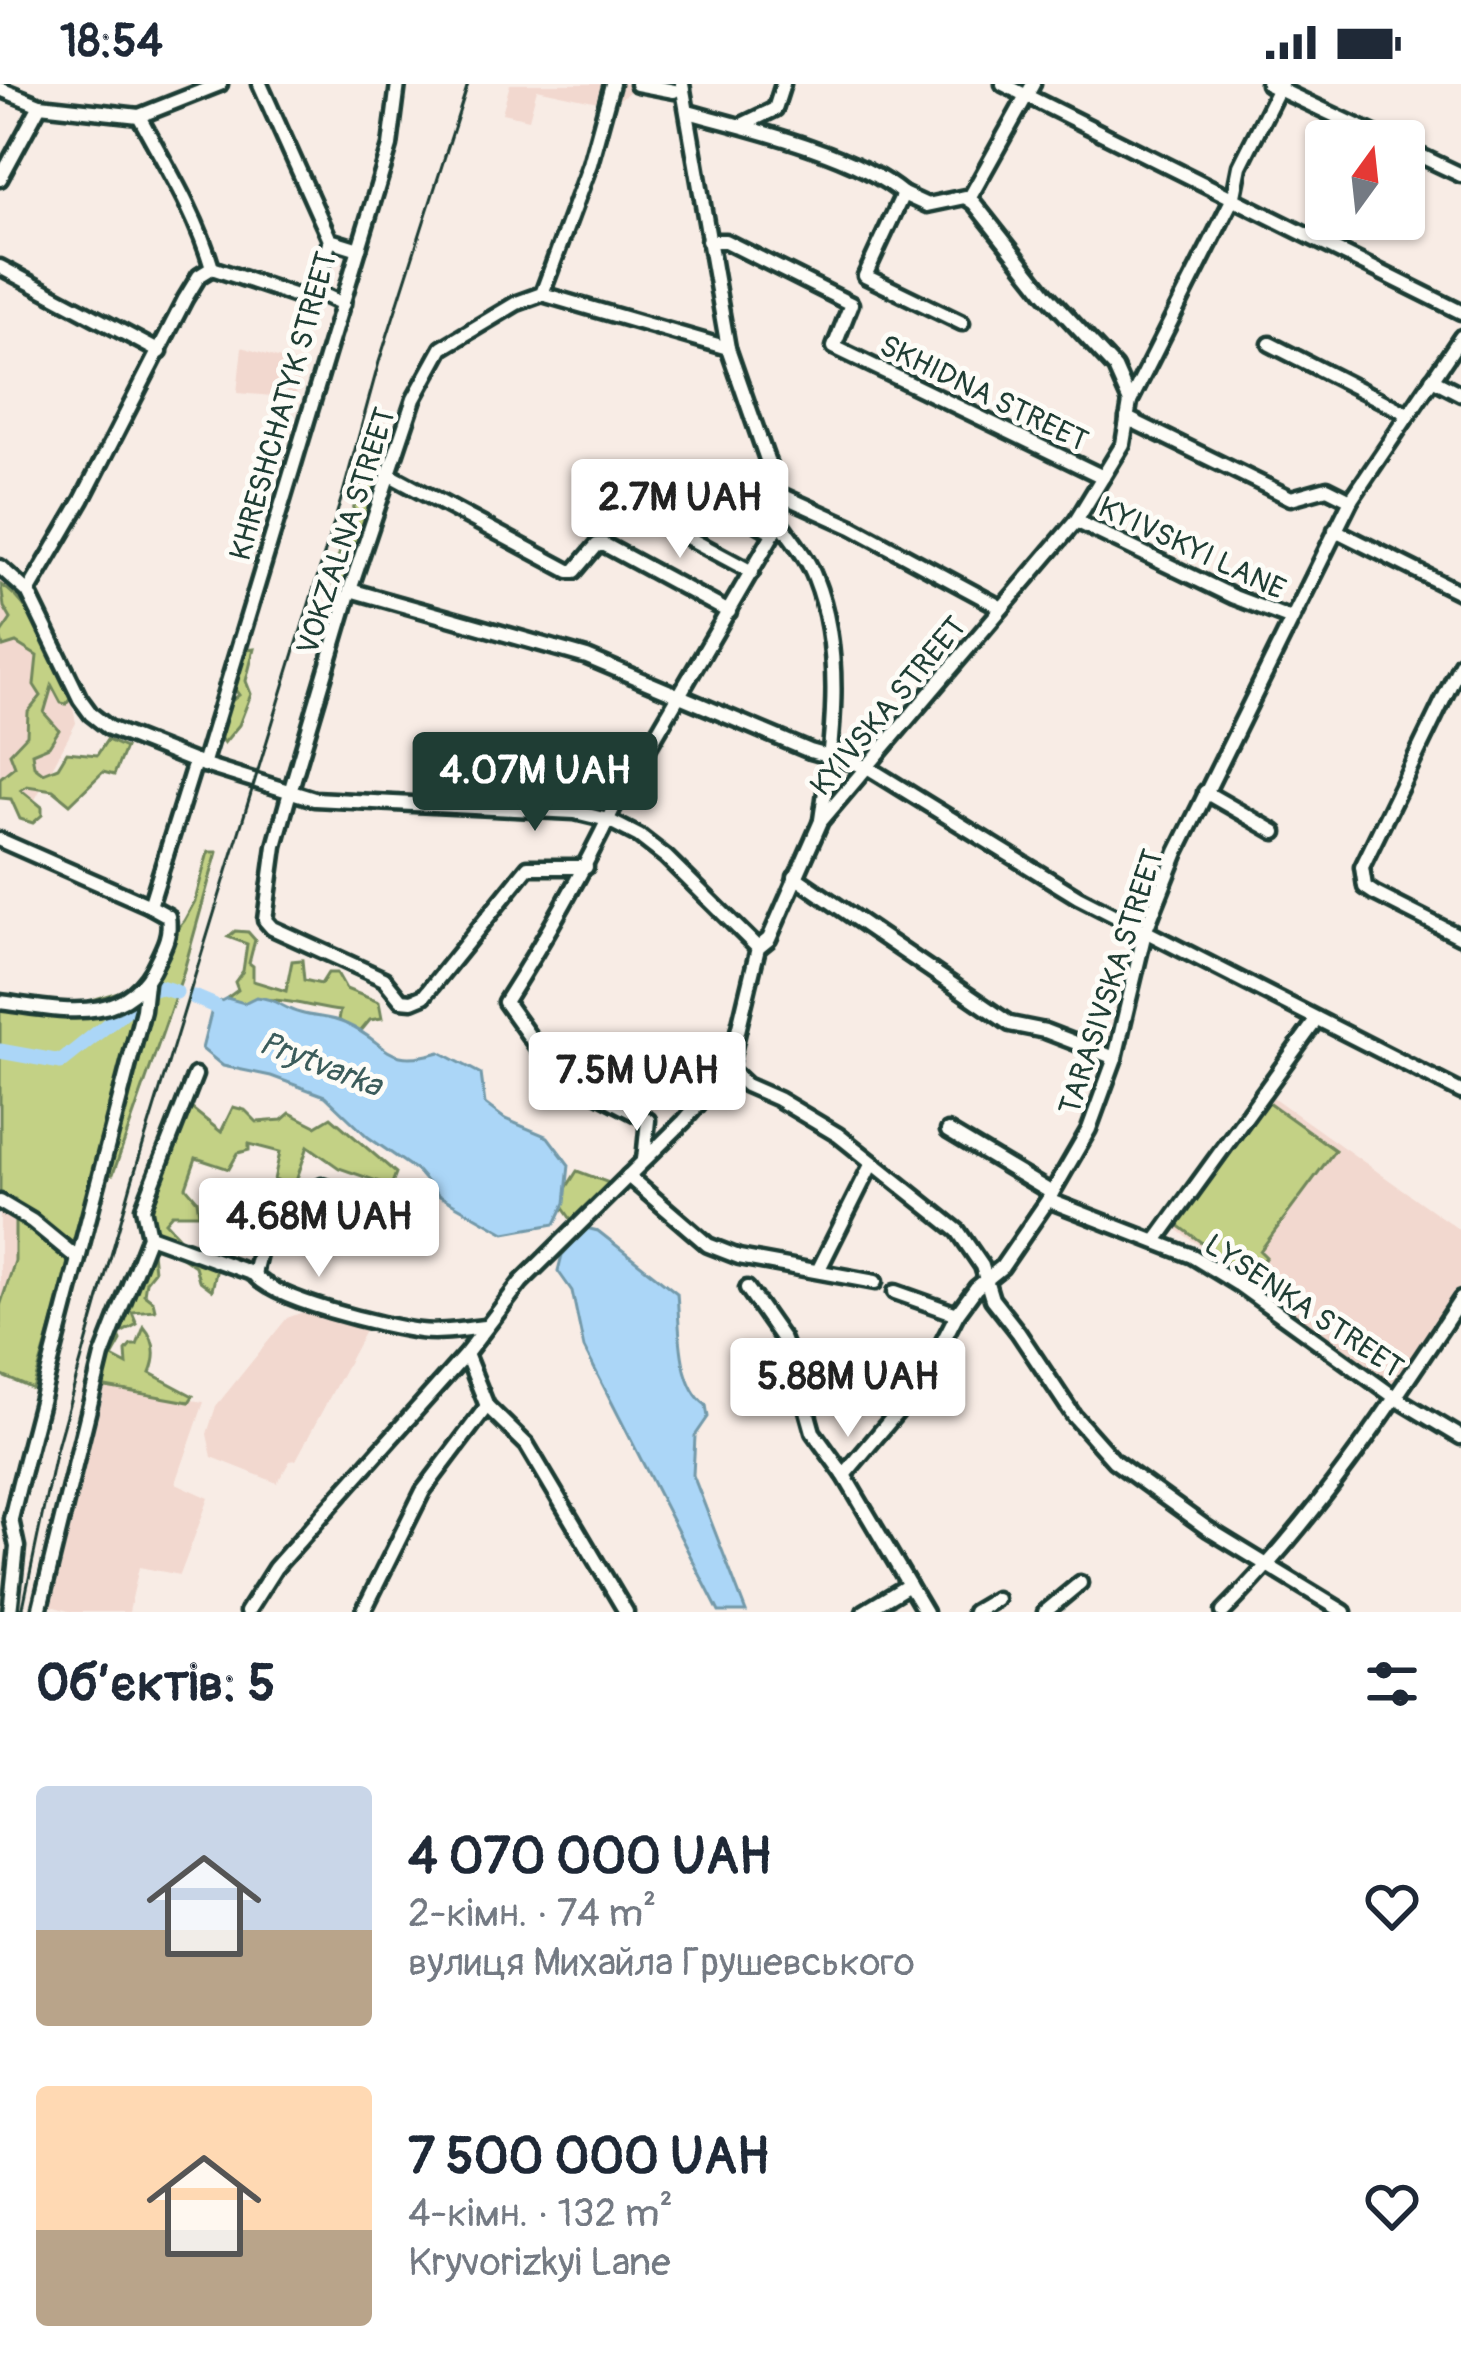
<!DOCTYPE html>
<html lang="uk">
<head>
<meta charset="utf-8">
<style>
	:root { --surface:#fff; --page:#f2f2f3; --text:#1f2937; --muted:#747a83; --accent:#1f3d34 }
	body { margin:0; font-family:Pangolin,sans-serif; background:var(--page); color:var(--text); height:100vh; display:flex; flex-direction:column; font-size:45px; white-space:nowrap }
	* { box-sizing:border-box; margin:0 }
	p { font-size:39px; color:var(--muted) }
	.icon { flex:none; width:66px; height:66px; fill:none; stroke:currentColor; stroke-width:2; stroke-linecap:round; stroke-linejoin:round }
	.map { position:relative; height:1528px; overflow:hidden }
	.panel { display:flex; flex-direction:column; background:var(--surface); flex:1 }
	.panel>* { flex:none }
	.needle { width:78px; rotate:15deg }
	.tools { position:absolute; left:1305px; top:36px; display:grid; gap:24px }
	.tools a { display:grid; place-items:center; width:120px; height:120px; border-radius:12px; background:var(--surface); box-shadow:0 3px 9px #0004; font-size:60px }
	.price { position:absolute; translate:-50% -102px; padding:0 27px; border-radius:12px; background:#fff; color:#222; font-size:39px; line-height:78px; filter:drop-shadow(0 3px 6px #0008) }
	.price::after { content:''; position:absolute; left:50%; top:72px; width:36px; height:27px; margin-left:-18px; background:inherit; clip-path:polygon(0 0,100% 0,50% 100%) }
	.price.on { background:var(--accent); color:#fff }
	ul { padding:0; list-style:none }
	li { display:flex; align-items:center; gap:36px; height:300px; padding:0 36px }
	li span { display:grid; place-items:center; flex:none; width:336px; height:240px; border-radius:12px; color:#555 }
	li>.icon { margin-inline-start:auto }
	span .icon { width:144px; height:144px; fill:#fffc; stroke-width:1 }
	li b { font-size:51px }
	h2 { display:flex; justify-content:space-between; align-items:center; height:144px; padding:0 36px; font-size:51px }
	.status { display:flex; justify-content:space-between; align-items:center; height:84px; padding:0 60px; background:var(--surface); direction:ltr }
	.status svg { height:33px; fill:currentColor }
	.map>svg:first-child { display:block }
</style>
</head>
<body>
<div class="status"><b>18:54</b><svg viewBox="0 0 49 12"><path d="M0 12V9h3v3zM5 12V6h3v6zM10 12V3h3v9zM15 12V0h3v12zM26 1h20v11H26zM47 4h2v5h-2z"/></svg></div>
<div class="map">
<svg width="1461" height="1528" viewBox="0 0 1461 1528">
	<rect width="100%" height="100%" fill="#f8ece5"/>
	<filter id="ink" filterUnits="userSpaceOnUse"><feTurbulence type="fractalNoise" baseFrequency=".00833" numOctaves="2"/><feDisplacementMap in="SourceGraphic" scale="24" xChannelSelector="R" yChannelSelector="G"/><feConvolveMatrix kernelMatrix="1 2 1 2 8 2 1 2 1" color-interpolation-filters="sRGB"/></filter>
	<g filter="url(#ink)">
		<g fill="#f2d8cf">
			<path d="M510 0H679L683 12 666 14 629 8 612 21 537 5 529 35 502 29Z"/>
			<path d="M242 263 303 282 295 314 237 309Z"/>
			<path d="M0 496 27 517 70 609 76 639 30 725 0 713Z"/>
			<path d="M1271 1012 1461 1147V1201L1395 1302 1172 1142Z"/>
			<path d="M0 1126 30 1145 0 1231Z"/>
			<path d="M303 1228 366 1245 296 1376 290 1377 277 1399 212 1373 207 1350 216 1322 287 1234Z"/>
			<path d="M105 1303 204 1318 176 1399 209 1414 180 1491 139 1483 129 1528H72L51 1522Z"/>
		</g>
		<g fill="#c3d185" stroke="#71875c" stroke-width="3">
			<path d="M386 340 399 346 344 510 334 508 333 490 379 342Z"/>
			<path d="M1 501C38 522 50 579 73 612L66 620 61 619 52 602 44 629 59 646 49 662 32 669 34 682 43 689 58 683 67 668 97 671 107 656 125 664 114 691 103 688 70 720 53 706 27 702 21 706 42 723V731L33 739 20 735 11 715 0 714V694L15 682 10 669 27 651 28 628 41 612 34 601 37 572 16 559 3 563 0 551 11 535 4 523Z"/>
			<path d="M254 565 246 597 251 610 239 641 224 659 219 652 229 619 239 611 234 604 246 566Z"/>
			<path d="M208 768H217L182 893 113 1090 95 1095 33 1305 0 1291V1222L15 1177V1115L0 1110V919L73 922 128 905 184 837 195 817Z"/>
			<path d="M235 847 248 848 255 856 249 879 253 882V897L286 907 292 877 302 876 304 896 321 900 328 889H337L346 905 379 918 382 934 370 936 360 948 338 936 340 927C312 924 266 908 244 920L227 914 238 906 235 898 243 887 247 860 228 853Z"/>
			<path d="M1268 1018 1335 1066 1260 1167 1266 1173 1250 1195 1178 1141Z"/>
			<path d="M233 1023 245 1026 257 1038 282 1036 290 1029 316 1042 331 1033 396 1089 391 1102 339 1084 308 1062 294 1103 274 1096 280 1068 249 1060V1066L238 1069 229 1085 196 1074 186 1103 197 1116 199 1130H172L165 1138 190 1165 217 1184 212 1206 199 1196 195 1182 159 1158 152 1168 154 1187 146 1197 144 1210 153 1217 155 1226 132 1228 137 1240 119 1250 121 1257 112 1273 127 1281 126 1267 131 1261H137L144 1243C156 1257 157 1272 150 1289L193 1312 189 1318 106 1303 98 1308 89 1300C96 1272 106 1247 118 1221 130 1195 128 1164 152 1144 151 1104 170 1058 191 1024L221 1048Z"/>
			<path d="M577 1087 612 1100 573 1138 558 1117Z"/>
		</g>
		<g fill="#abd6f7" stroke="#7399a9" stroke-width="3">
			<path d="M256 913C275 914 283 925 300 929 316 934 330 932 346 940 390 959 383 984 440 968L481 990 485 1020 505 1035 548 1053 569 1081 565 1119 555 1140 505 1149 438 1111 417 1087 368 1053 325 1012 271 992 223 982 202 965 213 921 227 914 244 919Z"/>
			<path d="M586 1144 598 1147 677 1209C680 1241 677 1301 706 1321L708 1333 695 1352 693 1391 746 1528H719L584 1264 572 1207 558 1187 562 1171Z"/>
		</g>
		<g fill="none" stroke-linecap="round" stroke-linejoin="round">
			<g stroke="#abd6f7" stroke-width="15">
				<path d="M194 913 213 921 228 934"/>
				<path d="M0 967 61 978 151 906 160 903 176 908"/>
			</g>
			<g stroke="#1f3d34" stroke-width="21">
				<g id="minor">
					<path d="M260 0 330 156 359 165"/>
					<path d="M637 0 674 7"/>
					<path d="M1003 0 1461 228"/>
					<path d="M1268 0 1389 57"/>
					<path d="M0 5 40 21 139 32C166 82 196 129 212 184"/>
					<path d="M688 28C748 44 857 70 903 110"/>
					<path d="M139 32 220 0"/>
					<path d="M742 41 775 25 783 0"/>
					<path d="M1404 64 1461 91"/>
					<path d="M0 95 40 21"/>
					<path d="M969 115 1033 0"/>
					<path d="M330 156 315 207 343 220"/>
					<path d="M708 157H725L851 220 834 263 1103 393"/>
					<path d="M0 183 160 268"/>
					<path d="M212 184 296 212 315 207"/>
					<path d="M542 210 728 264"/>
					<path d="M962 239 865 192 903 110 927 121 965 113 974 119 1045 209 1115 284 1130 318"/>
					<path d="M1270 260 1408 330"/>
					<path d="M1432 295 1461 310"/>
					<path d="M1127 334 1291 414 1327 404 1351 416"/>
					<path d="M388 390 569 487H575L597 461H605L729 528"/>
					<path d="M683 398 774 449"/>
					<path d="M779 410 852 443 1002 524"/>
					<path d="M631 423 752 488"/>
					<path d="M1076 437 1234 513 1289 534"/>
					<path d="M780 438C792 456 808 474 815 494 845 569 832 659 821 736"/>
					<path d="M1335 446 1461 509"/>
					<path d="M0 483 28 508 80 615 91 630 109 644 195 678 314 715 575 728 608 736 639 752 666 773 758 864"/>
					<path d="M350 506 587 573 810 667 867 683 1078 813 1461 1008"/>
					<path d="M28 508 82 416 185 215 199 192 212 184"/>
					<path d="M1461 579 1362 783 1365 803 1374 809 1461 853"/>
					<path d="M203 681 390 62 398 0"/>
					<path d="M1205 708 1275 748"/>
					<path d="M0 756 150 822 195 678"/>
					<path d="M586 783H528L424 912 412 917 401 916 384 895 272 844 265 836 275 762 288 715 350 506 414 315 442 264 517 219 542 210 590 80 612 0"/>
					<path d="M795 793 1010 940 1045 947 1115 974"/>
					<path d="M0 918C60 926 127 944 157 877 165 861 171 849 168 832L150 822"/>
					<path d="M729 985 746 1001 778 1015 838 1051 958 1147 982 1182 992 1215 1018 1248 1074 1332 1114 1377 1208 1445 1344 1528"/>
					<path d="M948 1047 1052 1109"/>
					<path d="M644 1076 648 1036 554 987 505 918C545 855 581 792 613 725L780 438 779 410 728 264 682 0"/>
					<path d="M628 1092 708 1161 739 1173 875 1198"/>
					<path d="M1048 1116 1192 1172 1238 1200 1396 1314 1461 1353"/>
					<path d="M0 1118 32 1137 77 1174"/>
					<path d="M149 1152 254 1190C269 1215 387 1243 420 1247 441 1250 464 1245 485 1243"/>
					<path d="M1156 1157 1317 935"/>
					<path d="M819 1185 872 1079"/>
					<path d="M254 1190 260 1165 257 1153C268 1126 297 1115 322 1102L332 1105"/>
					<path d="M747 1204 782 1254 798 1294 813 1348 844 1391 925 1528"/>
					<path d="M895 1208 957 1230"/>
					<path d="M466 1270 487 1322 527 1361 626 1528"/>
					<path d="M844 1391 921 1300 957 1230 976 1204 1002 1183 1048 1116 1089 1045 1115 974 1145 848 1177 768 1351 416 1461 253"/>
					<path d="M10 1528 17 1463 11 1435 19 1402 143 926 146 899"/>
					<path d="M39 1528 102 1272 149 1152 143 1124 195 991"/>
					<path d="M247 1528 275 1484 466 1270 521 1198 684 1037 729 985 758 864 769 855 821 737 1076 437 1123 360 1130 318 1234 112 1240 82 1281 0"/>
					<path d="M363 1528 423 1407 487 1322"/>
					<path d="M864 1528 909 1501"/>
					<path d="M974 1528 996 1515"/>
					<path d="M1045 1528 1080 1499"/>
					<path d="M1223 1528C1315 1436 1390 1323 1461 1215"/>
				</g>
			</g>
			<use href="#minor" stroke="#fdfcf7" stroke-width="12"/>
			<path stroke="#1f3d34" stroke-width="3" d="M22 1528 55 1370 132 1097 343 409 379 278 468 0"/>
		</g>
	</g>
	<g text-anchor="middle" stroke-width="10" stroke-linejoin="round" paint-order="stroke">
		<g font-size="30" fill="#1f3d34" stroke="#fdfcf7">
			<text transform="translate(984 309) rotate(26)" y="10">SKHIDNA STREET</text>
			<text transform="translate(283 322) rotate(-74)" y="10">KHRESHCHATYK STREET</text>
			<text transform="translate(346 447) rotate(-72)" y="10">VOKZALNA STREET</text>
			<text transform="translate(1192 464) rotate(25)" y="10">KYIVSKYI LANE</text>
			<text transform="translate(888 622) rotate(-50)" y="10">KYIVSKA STREET</text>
			<text transform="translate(1111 898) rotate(-72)" y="10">TARASIVSKA STREET</text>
			<text transform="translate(1304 1222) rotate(34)" y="10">LYSENKA STREET</text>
		</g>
		<g font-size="33" font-style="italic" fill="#3b5c5b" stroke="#fdfcf7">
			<text transform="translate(321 979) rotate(21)" y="12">Prytvarka</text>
		</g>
	</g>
</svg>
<div class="tools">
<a><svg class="needle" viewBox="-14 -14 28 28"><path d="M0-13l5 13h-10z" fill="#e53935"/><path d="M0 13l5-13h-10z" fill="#747a83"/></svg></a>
</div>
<b class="price" style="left:680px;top:477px">2.7M UAH</b>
<b class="price on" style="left:535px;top:750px">4.07M UAH</b>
<b class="price" style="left:637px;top:1050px">7.5M UAH</b>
<b class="price" style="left:319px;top:1196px">4.68M UAH</b>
<b class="price" style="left:848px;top:1356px">5.88M UAH</b>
</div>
<section class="panel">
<h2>Об’єктів: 5<svg class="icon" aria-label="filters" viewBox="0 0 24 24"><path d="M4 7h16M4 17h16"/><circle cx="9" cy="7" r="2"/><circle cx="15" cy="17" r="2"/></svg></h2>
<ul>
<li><span style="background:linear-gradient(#c9d6e8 60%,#b9a48a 0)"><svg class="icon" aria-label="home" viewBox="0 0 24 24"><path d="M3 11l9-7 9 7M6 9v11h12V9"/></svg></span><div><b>4 070 000 UAH</b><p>2-кімн. · 74 m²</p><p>вулиця Михайла Грушевського</p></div><svg class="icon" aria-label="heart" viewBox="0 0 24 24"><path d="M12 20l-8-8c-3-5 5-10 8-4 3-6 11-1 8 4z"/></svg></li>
<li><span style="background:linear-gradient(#ffd9b3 60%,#b9a48a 0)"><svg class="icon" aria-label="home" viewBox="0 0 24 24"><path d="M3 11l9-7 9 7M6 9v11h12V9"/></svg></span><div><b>7 500 000 UAH</b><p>4-кімн. · 132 m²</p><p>Kryvorizkyi Lane</p></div><svg class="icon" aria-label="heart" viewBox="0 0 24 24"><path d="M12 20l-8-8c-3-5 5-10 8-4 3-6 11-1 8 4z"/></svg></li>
</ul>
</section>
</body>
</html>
